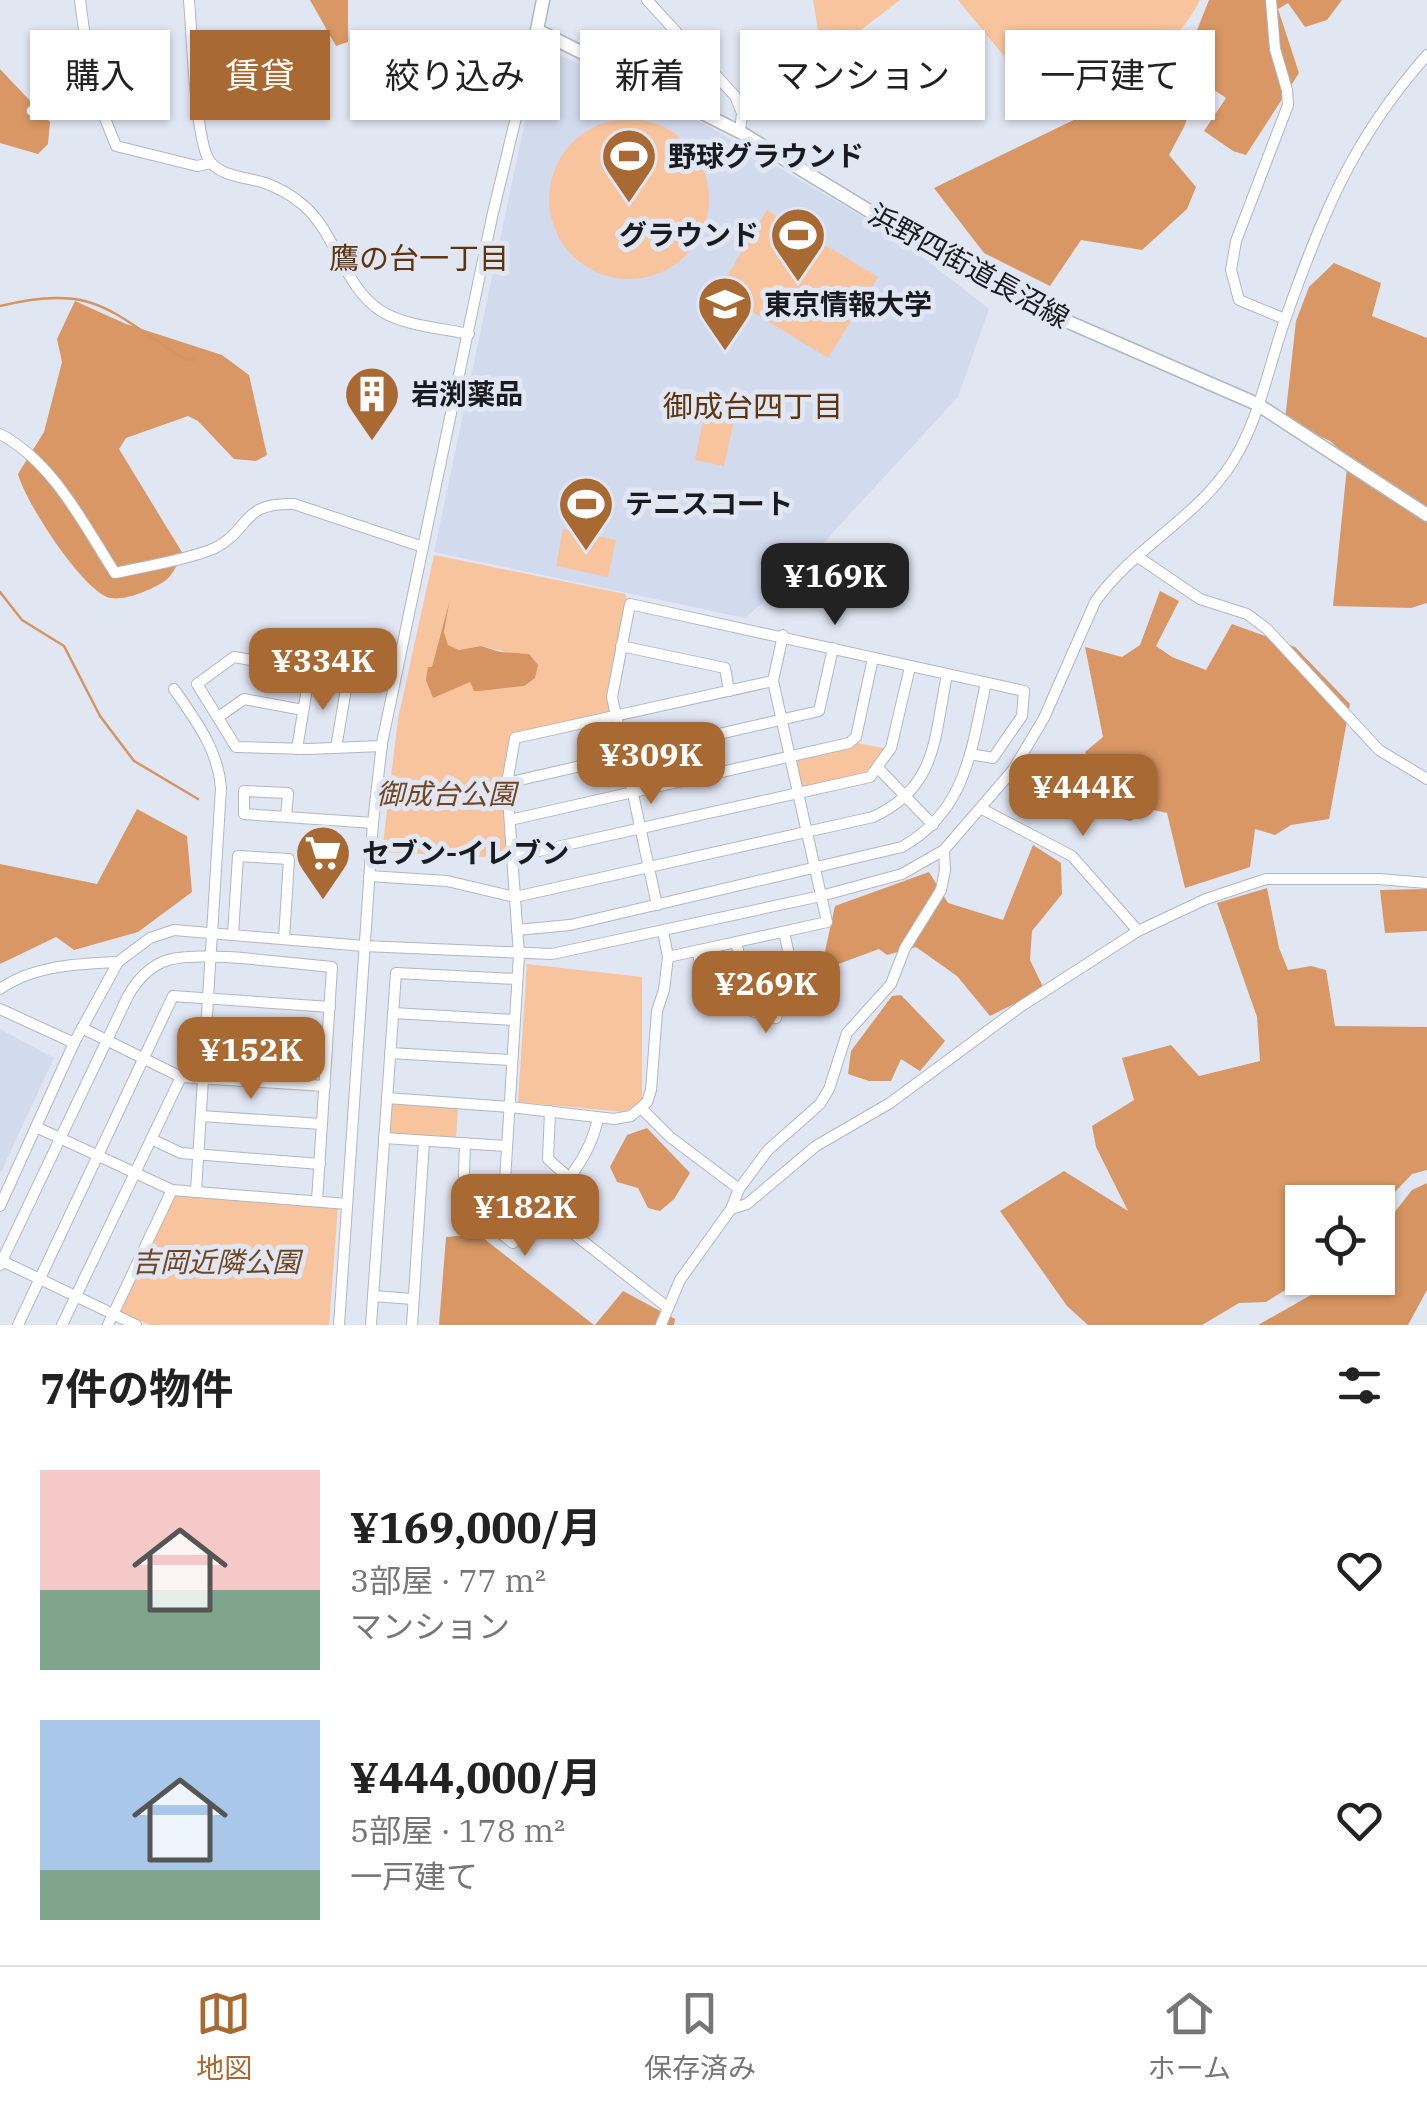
<!DOCTYPE html>
<html lang="ja">
<head>
<meta charset="utf-8">
<style>
	:root { --surface:#fff; --page:#f2f2f2; --text:#222; --muted:#767676; --line:#e0e0e0; --accent:#a96932 }
	body { margin:0; font-family:"IBM Plex Serif","Noto Sans JP",serif; background:var(--page); color:var(--text); height:100vh; display:flex; flex-direction:column; font-size:38px; white-space:nowrap }
	* { box-sizing:border-box; margin:0 }
	p { font-size:32px; color:var(--muted) }
	.icon { flex:none; width:55px; height:55px; fill:none; stroke:currentColor; stroke-width:2; stroke-linecap:round; stroke-linejoin:round }
	.map { position:relative; height:1325px; overflow:hidden }
	.sheet { display:flex; flex-direction:column; background:var(--surface); flex:1 }
	.sheet>* { flex:none }
	.guide { position:absolute; left:30px; top:30px; width:1368px; height:90px; display:flex; gap:20px }
	.fabs { position:absolute; left:1285px; top:1185px; display:grid; gap:20px }
	.fabs a { display:grid; place-items:center; width:110px; height:110px; border-radius:0px; background:var(--surface); box-shadow:0 2px 8px #0004; font-size:50px }
	.price { position:absolute; translate:-50% -85px; padding:0 22px; border-radius:20px; background:var(--accent); color:#fff; font-size:32px; line-height:65px; filter:drop-shadow(0 2px 5px #0008) }
	.price::after { content:''; position:absolute; left:50%; top:60px; width:30px; height:22px; margin-left:-15px; background:inherit; clip-path:polygon(0 0,100% 0,50% 100%) }
	.price.selected { background:#222; color:#fff }
	ul { padding:0; list-style:none }
	li { display:flex; align-items:center; gap:30px; height:250px; padding:0 40px }
	li span { display:grid; place-items:center; flex:none; width:280px; height:200px; border-radius:0px; color:#555 }
	li>.icon { margin-inline-start:auto }
	span .icon { width:120px; height:120px; fill:#fffc; stroke-width:1 }
	li b { font-size:42px }
	h2 { display:flex; justify-content:space-between; align-items:center; height:120px; padding:0 40px; font-size:42px }
	.pill { padding:0 35px; border-radius:0px; background:var(--surface); box-shadow:0 2px 8px #0004; font-size:35px; line-height:90px }
	.pill.selected { background:var(--accent); color:#fff }
	.menu { display:flex; justify-content:space-around; align-items:center; height:140px; border-top:2px solid var(--line); background:var(--surface); font-size:28px; color:var(--muted) }
	.menu a { display:grid; justify-items:center; gap:5px }
	.menu .selected { color:var(--accent) }
	.map>svg:first-child { display:block }
</style>
</head>
<body>
<div class="map">
<svg width="1427" height="1325" viewBox="0 0 1427 1325">
	<rect width="100%" height="100%" fill="#e1e6f3"/>
	<g fill="#d2daee">
		<path d="M553 52 679 109 897 237 989 309 958 397 789 580 745 618 434 552 537 64 540 58Z"/>
		<path d="M0 1029 54 1058 1 1172H0Z"/>
	</g>
	<g fill="#f8c49e" fill-rule="evenodd">
		<path d="M813 0H900L853 36 820 42Z"/>
		<path d="M958 0H1200C1170 61 1098 95 1032 90Z"/>
		<circle cx="629" cy="199" r="80"/>
		<path d="M767 210 878 277 828 358 718 291Z"/>
		<path d="M705 410 735 416 724 466 695 460Z"/>
		<path d="M563 529 616 540 608 577 556 566Z"/>
		<path d="M434 555 625 594 628 601 610 710 607 714 513 735 508 858 382 852 398 719ZM450 599 444 632 448 645 459 650 481 646 509 653 524 686 480 691 470 682 432 668Z"/>
		<path d="M857 743 888 749 870 774 806 790 802 787 796 761 798 757Z"/>
		<path d="M527 964 642 977V1102L624 1112 518 1102Z"/>
		<path d="M393 1102 458 1106 456 1139 392 1136 388 1130 390 1105Z"/>
		<path d="M178 1195 338 1207 329 1325H150L118 1312 171 1198Z"/>
	</g>
	<g fill="#d89764">
		<path d="M310 0H348V42L336 46Z"/>
		<path d="M1209 0H1342L1327 20 1305 27 1288 3 1278 9 1299 73 1246 155 1233 151 1204 131 1226 98 1201 81 1184 127 1169 155 1196 187 1187 209 1142 250 1081 240 1050 286 984 253 934 188 1086 114 1154 70 1192 43Z"/>
		<path d="M0 69 50 122 48 144 38 154 0 143Z"/>
		<path d="M1334 263 1381 283 1372 316 1427 338V603L1411 608 1333 606 1348 457 1330 441 1285 420 1296 321 1309 287Z"/>
		<path d="M75 301 126 324 222 355 249 375 267 455 256 461 234 459 198 421 188 416 126 438 119 449 183 554C178 562 173 575 166 580 154 589 122 603 107 597 79 585 26 503 18 474L44 432 62 362 57 339Z"/>
		<path d="M1160 591 1179 601 1156 646 1172 657 1206 670 1232 624 1295 647 1350 704 1329 819 1291 825 1275 835 1255 829 1250 867 1185 888 1167 813 1154 810 1130 821 1122 819 1085 752 1103 737 1085 647 1122 657 1140 645Z"/>
		<path d="M137 809 187 836 192 892 138 932 74 950 56 937 0 964V864L97 884Z"/>
		<path d="M1033 845 1061 863 1062 894 1032 931 1030 960 1044 989 990 1016 957 976 916 947 887 955 879 949 833 966 825 951 835 906 929 872 948 903 1003 920Z"/>
		<path d="M1267 888 1279 948 1288 970 1311 966 1326 970 1335 1026 1427 1027V1170L1412 1174 1378 1210V1202H1302L1304 1278 1266 1302 1239 1303 1202 1325H1088L1067 1306 1000 1211 1064 1171 1128 1211 1096 1147 1092 1126 1134 1100 1122 1058 1171 1045 1199 1076 1260 1061 1257 1017 1217 903Z"/>
		<path d="M1427 889V931L1385 933 1380 890Z"/>
		<path d="M901 995 945 1041 920 1071 901 1059 891 1081H869L848 1074 851 1051 892 996Z"/>
		<path d="M647 1128 690 1173 674 1199 660 1211 648 1208 638 1188 617 1182 610 1167 627 1135Z"/>
		<path d="M478 1234 594 1325H439L446 1237Z"/>
		<path d="M623 1291 675 1319 674 1325H595Z"/>
	</g>
	<g fill="#d59461">
		<path d="M450 599 444 632 448 645 459 650 481 646 500 652 529 654 538 665 535 678 524 686 480 691H474L470 682 433 698 426 680 428 667H432Z"/>
		<path d="M1427 1183V1290L1408 1325H1258L1341 1278H1378V1233L1412 1190Z"/>
	</g>
	<g fill="none" stroke-linecap="round" stroke-linejoin="round">
		<g stroke="#d59461" stroke-width="2.5">
			<path d="M0 306C96 282 110 313 185 359L194 360"/>
			<path d="M0 592 22 620 64 646 100 716 134 761 198 799"/>
		</g>
		<g stroke="#b1b6c3" stroke-width="12">
			<g id="minor">
				<path d="M80 0 91 83 116 146 197 166 211 163"/>
				<path d="M189 0C192 33 195 137 209 160 220 177 247 177 265 183 276 187 288 193 298 201 336 228 341 285 381 311 405 326 441 328 469 334"/>
				<path d="M647 0 735 96 742 113 740 132"/>
				<path d="M1271 0 1275 49 1287 90 1288 105 1236 241 1231 270 1239 300 1285 319"/>
				<path d="M32 111 98 105"/>
				<path d="M0 434C53 462 83 523 115 573 142 567 191 559 215 548 251 530 240 502 294 504L423 547"/>
				<path d="M1138 557 1200 599 1247 614 1267 629 1379 750 1427 779"/>
				<path d="M621 646 725 668 729 691"/>
				<path d="M174 689C196 721 218 749 221 788L196 1192"/>
				<path d="M220 716 244 699 303 710"/>
				<path d="M382 746 308 749 236 747 197 684 234 657 394 685"/>
				<path d="M336 748 348 677"/>
				<path d="M297 749 310 670"/>
				<path d="M879 769 933 825"/>
				<path d="M507 783 819 711 833 648"/>
				<path d="M982 809 1072 856 1138 931"/>
				<path d="M286 817 288 793 244 791V814L373 823"/>
				<path d="M510 820 849 743 856 737 873 658"/>
				<path d="M512 857 870 777 891 748 910 667"/>
				<path d="M369 876 447 881 515 897 873 817C938 787 934 737 947 675"/>
				<path d="M657 905 612 697 630 604 1024 691 1022 716 993 758 970 754"/>
				<path d="M517 930 570 925 902 847C967 810 971 750 986 683"/>
				<path d="M233 934 238 856 289 859 284 939"/>
				<path d="M736 942 742 967 787 981"/>
				<path d="M697 951 710 999 776 1018 791 964 784 932"/>
				<path d="M668 957 827 922 773 681 783 635"/>
				<path d="M0 989C33 965 79 964 118 962"/>
				<path d="M0 1009 74 1043"/>
				<path d="M393 1013 515 1020"/>
				<path d="M82 1028 181 1077 325 1086"/>
				<path d="M206 1038 327 1047"/>
				<path d="M390 1053 512 1060"/>
				<path d="M387 1098 510 1107 614 1119 631 1116 647 1102 651 1090 657 1011 664 990 668 957 663 931"/>
				<path d="M642 1109 670 1137 739 1189"/>
				<path d="M550 1111 548 1159 568 1177"/>
				<path d="M201 1116 322 1124"/>
				<path d="M36 1127 172 1190 347 1204"/>
				<path d="M384 1138 506 1146"/>
				<path d="M151 1139 181 1153 320 1164"/>
				<path d="M465 1143 463 1203 513 1243C545 1205 589 1167 598 1118"/>
				<path d="M0 1206 74 1043 118 962 150 938 174 930 364 946 552 954 821 896 902 874 944 850 1013 770 1044 718 1095 602C1135 544 1207 514 1240 449 1261 410 1270 362 1285 320 1322 215 1352 140 1427 55"/>
				<path d="M731 1209 747 1204 816 1146 890 1103 1020 1007 1138 931 1206 899 1266 879H1379L1427 883"/>
				<path d="M0 1260 136 1325"/>
				<path d="M0 1265 128 996C137 980 149 966 168 960 203 950 293 964 332 967L317 1201"/>
				<path d="M373 1296 413 1299"/>
				<path d="M667 1307 505 1180 519 955 507 783 515 738 773 681"/>
				<path d="M18 1325 173 996 330 1007"/>
				<path d="M62 1325 181 1077"/>
				<path d="M108 1325 172 1190"/>
				<path d="M339 1325 373 823 382 743 492 217 537 30"/>
				<path d="M371 1325 396 973 517 979"/>
				<path d="M412 1325 424 1141"/>
				<path d="M661 1325 680 1280 731 1209 739 1189 768 1150 820 1104 829 1089 847 1033 891 984 905 948 941 890 945 870 944 850"/>
			</g>
		</g>
		<g stroke="#b1b6c3" stroke-width="15">
			<path id="major" d="M543 0 537 30 740 132 979 278 1034 307 1257 404 1427 515"/>
		</g>
		<use href="#minor" stroke="#fff" stroke-width="10"/>
		<use href="#major" stroke="#fff" stroke-width="12"/>
	</g>
	<defs>
		<g id="stadium-pin" transform="scale(2.875)"><path d="M0 17L-7.5 6A9.5 9.5 0 1 1 7.5 6Z" fill="#a96932" stroke="#e1e6f3"/><path d="M0-5a6.5 5 0 1 0 0 10a6.5 5 0 1 0 0-10ZM-3.5-1.8h7v3.6h-7Z" fill="#fff"/></g>
		<g id="university-pin" transform="scale(2.875)"><path d="M0 17L-7.5 6A9.5 9.5 0 1 1 7.5 6Z" fill="#a96932" stroke="#e1e6f3"/><path d="M0-5L7-2L0 1L-7-2ZM-4 1L0 2.5L4 1V4Q0 6-4 4Z" fill="#fff"/></g>
		<g id="building-pin" transform="scale(2.875)"><path d="M0 17L-7.5 6A9.5 9.5 0 1 1 7.5 6Z" fill="#a96932" stroke="#e1e6f3"/><path d="M-4-6H4V6H1V3H-1V6H-4ZM-2.5-4.3h1.7v1.8h-1.7ZM.8-4.3h1.7v1.8H.8ZM-2.5-1h1.7V.8h-1.7ZM.8-1h1.7V.8H.8Z" fill="#fff"/></g>
		<g id="supermarket-pin" transform="scale(2.875)"><path d="M0 17L-7.5 6A9.5 9.5 0 1 1 7.5 6Z" fill="#a96932" stroke="#e1e6f3"/><path d="M-6-5.5h2.5l.6 2H6L4.5 2H-2.5L-4.4-4H-6ZM-1.5 3.2a1.3 1.3 0 1 0 .1 0ZM3 3.2a1.3 1.3 0 1 0 .1 0Z" fill="#fff"/></g>
	</defs>
	<g fill-rule="evenodd">
		<use href="#stadium-pin" x="629" y="156"/>
		<use href="#stadium-pin" x="798" y="235"/>
		<use href="#university-pin" x="725" y="304"/>
		<use href="#building-pin" x="372" y="394"/>
		<use href="#stadium-pin" x="586" y="504"/>
		<use href="#supermarket-pin" x="323" y="853"/>
	</g>
	<g text-anchor="middle" stroke-width="10" stroke-linejoin="round" paint-order="stroke">
		<g font-size="28" font-weight="bold" fill="#191b20" stroke="#e1e6f3" text-anchor="start">
			<text x="668" y="166">野球グラウンド</text>
			<text x="759" y="245" text-anchor="end">グラウンド</text>
			<text x="764" y="314">東京情報大学</text>
			<text x="411" y="404">岩渕薬品</text>
			<text x="625" y="514">テニスコート</text>
			<text x="362" y="863">セブン-イレブン</text>
		</g>
		<g font-size="28" fill="#191b20" stroke="#e1e6f3">
			<text transform="translate(969 266) rotate(29)" y="10">浜野四街道長沼線</text>
		</g>
		<g font-size="28" font-style="italic" fill="#714520" stroke="#e1e6f3">
			<text x="446" y="804">御成台公園</text>
			<text x="216" y="1272">吉岡近隣公園</text>
		</g>
		<g font-size="30" fill="#5f340c" stroke="#e1e6f3">
			<text x="419" y="269">鷹の台一丁目</text>
			<text x="753" y="417">御成台四丁目</text>
		</g>
	</g>
</svg>
<div class="fabs">
<a><svg class="icon" aria-label="locate" viewBox="0 0 24 24"><circle cx="12" cy="12" r="6"/><path d="M12 2v4M12 18v4M2 12h4M18 12h4"/></svg></a>
</div>
<b class="price selected" style="left:835px;top:628px">¥169K</b>
<b class="price" style="left:323px;top:713px">¥334K</b>
<b class="price" style="left:651px;top:807px">¥309K</b>
<b class="price" style="left:1083px;top:839px">¥444K</b>
<b class="price" style="left:766px;top:1036px">¥269K</b>
<b class="price" style="left:251px;top:1102px">¥152K</b>
<b class="price" style="left:525px;top:1259px">¥182K</b>
<div class="guide">
<a class="pill">購入</a>
<a class="pill selected">賃貸</a>
<a class="pill">絞り込み</a>
<a class="pill">新着</a>
<a class="pill">マンション</a>
<a class="pill">一戸建て</a>
</div>
</div>
<section class="sheet">
<h2>7件の物件<svg class="icon" aria-label="filters" viewBox="0 0 24 24"><path d="M4 7h16M4 17h16"/><circle cx="9" cy="7" r="2"/><circle cx="15" cy="17" r="2"/></svg></h2>
<ul>
<li><span style="background:linear-gradient(#f6c9c9 60%,#7fa58c 0)"><svg class="icon" aria-label="home" viewBox="0 0 24 24"><path d="M3 11l9-7 9 7M6 9v11h12V9"/></svg></span><div><b>¥169,000/月</b><p>3部屋 · 77 m²</p><p>マンション</p></div><svg class="icon" aria-label="heart" viewBox="0 0 24 24"><path d="M12 20l-8-8c-3-5 5-10 8-4 3-6 11-1 8 4z"/></svg></li>
<li><span style="background:linear-gradient(#a9c7e8 75%,#7fa58c 0)"><svg class="icon" aria-label="home" viewBox="0 0 24 24"><path d="M3 11l9-7 9 7M6 9v11h12V9"/></svg></span><div><b>¥444,000/月</b><p>5部屋 · 178 m²</p><p>一戸建て</p></div><svg class="icon" aria-label="heart" viewBox="0 0 24 24"><path d="M12 20l-8-8c-3-5 5-10 8-4 3-6 11-1 8 4z"/></svg></li>
</ul>
</section>
<nav class="menu">
<a class="selected"><svg class="icon" aria-label="map" viewBox="0 0 24 24"><path d="M3 6l6-2 6 2 6-2v14l-6 2-6-2-6 2zM9 4v14M15 6v14"/></svg>地図</a>
<a><svg class="icon" aria-label="saved" viewBox="0 0 24 24"><path d="M7 4h10v16l-5-4-5 4z"/></svg>保存済み</a>
<a><svg class="icon" aria-label="home" viewBox="0 0 24 24"><path d="M3 11l9-7 9 7M6 9v11h12V9"/></svg>ホーム</a>
</nav>
</body>
</html>
